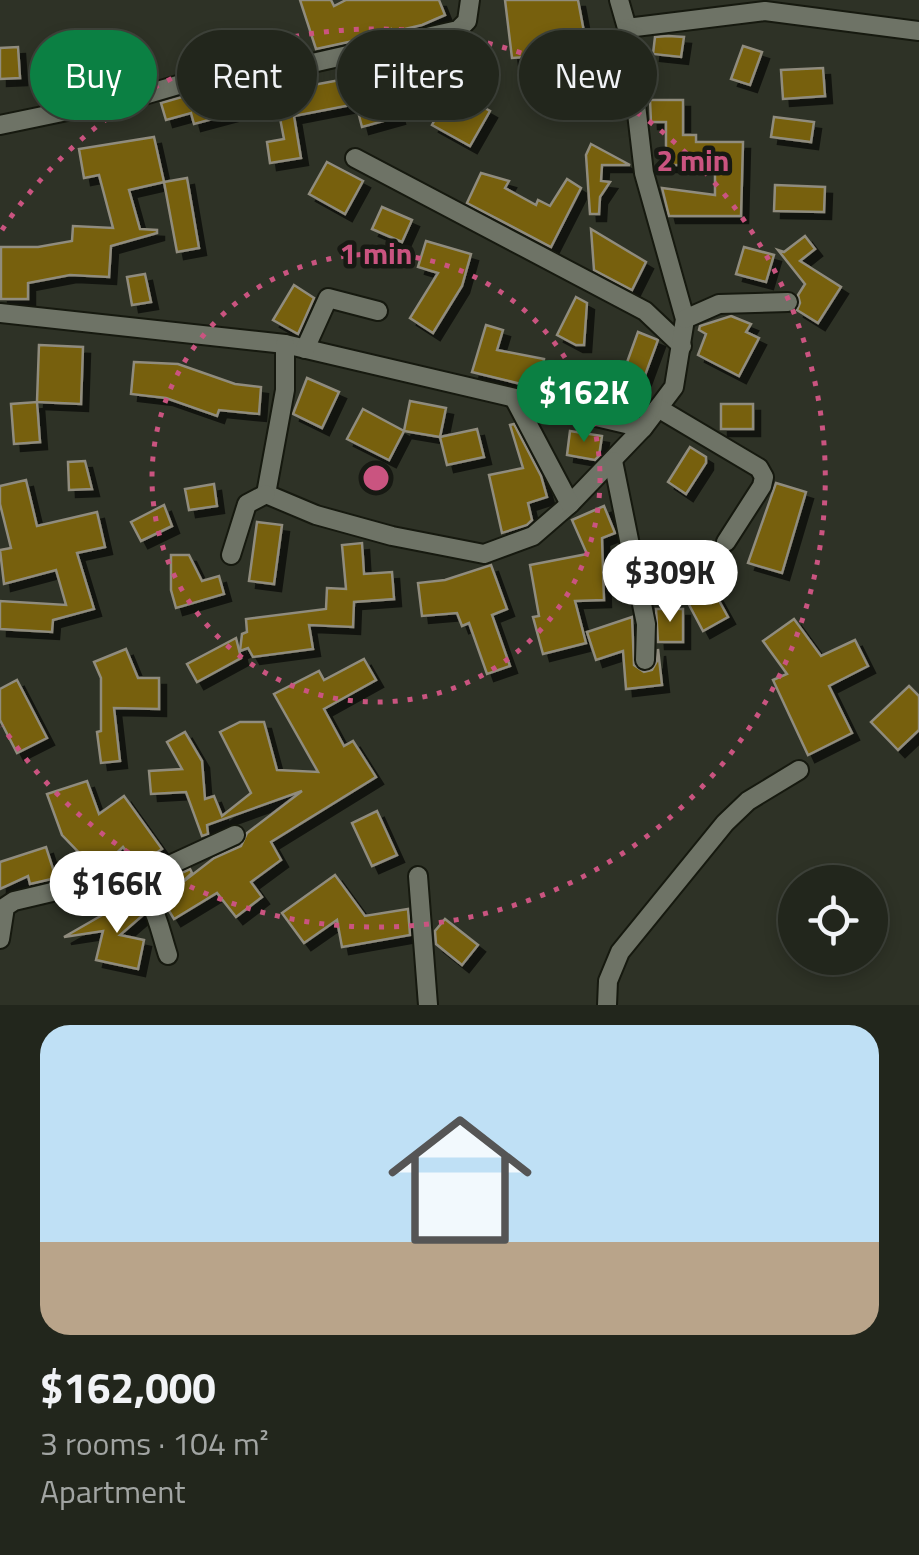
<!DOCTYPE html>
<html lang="en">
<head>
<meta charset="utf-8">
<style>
	:root { --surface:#22261c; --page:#2a2e25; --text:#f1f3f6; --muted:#a2a5a3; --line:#3f433b; --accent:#0b8043 }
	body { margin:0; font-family:"Titillium Web",sans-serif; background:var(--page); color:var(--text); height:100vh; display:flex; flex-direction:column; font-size:38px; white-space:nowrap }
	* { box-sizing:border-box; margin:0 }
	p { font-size:32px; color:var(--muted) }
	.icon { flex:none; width:55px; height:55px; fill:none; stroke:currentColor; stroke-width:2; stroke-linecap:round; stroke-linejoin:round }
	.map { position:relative; height:1005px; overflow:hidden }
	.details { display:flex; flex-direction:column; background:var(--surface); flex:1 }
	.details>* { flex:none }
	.hud { position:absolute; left:30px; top:30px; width:860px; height:90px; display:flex; gap:20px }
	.buttons { position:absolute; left:778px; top:865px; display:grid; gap:20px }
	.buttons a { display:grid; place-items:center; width:110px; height:110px; border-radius:50%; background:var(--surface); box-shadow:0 5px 15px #0003,0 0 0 2px var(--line); font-size:50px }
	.price { position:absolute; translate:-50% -85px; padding:0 22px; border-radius:35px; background:#fff; color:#222; font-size:32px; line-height:65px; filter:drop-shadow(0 2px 5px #0008) }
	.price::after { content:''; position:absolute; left:50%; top:60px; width:30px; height:22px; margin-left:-15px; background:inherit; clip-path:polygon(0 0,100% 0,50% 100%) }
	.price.current { background:var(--accent); color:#fff }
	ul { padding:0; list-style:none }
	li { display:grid; align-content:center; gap:20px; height:530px; padding:0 40px }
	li+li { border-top:2px solid var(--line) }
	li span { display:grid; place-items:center; height:310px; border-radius:30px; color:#555 }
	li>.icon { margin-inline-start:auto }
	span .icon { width:180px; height:180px; fill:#fffc; stroke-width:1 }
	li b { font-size:42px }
	.pill { padding:0 35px; border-radius:45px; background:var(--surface); box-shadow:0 5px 15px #0003,0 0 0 2px var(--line); font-size:35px; line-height:90px }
	.pill.current { background:var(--accent); color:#fff }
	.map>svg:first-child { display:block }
</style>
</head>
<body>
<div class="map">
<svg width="919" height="1005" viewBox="0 0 919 1005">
	<defs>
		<filter id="shadow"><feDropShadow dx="7" dy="7" stdDeviation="0" flood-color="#0009"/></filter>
	</defs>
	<rect width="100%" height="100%" fill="#2e3226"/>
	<g fill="#776107" stroke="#908c7e" stroke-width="2.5" filter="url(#shadow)">
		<path d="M300 0H331L334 6 346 0H439L445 15 422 25 392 32 391 29 381 35 316 49Z"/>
		<path d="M505 0H578L584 32 607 31 610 67H613V91H571L569 54 512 58Z"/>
		<path d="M668 36 684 37 681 57 653 54 655 37Z"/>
		<path d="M743 46 762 52 750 85 731 79Z"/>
		<path d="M18 47 20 78 0 79V48Z"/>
		<path d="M429 49 437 76 450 66 460 77 448 87 490 111 470 146 432 125 440 110 418 79 406 82 399 56Z"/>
		<path d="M823 68 825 96 783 99 781 70Z"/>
		<path d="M351 78 356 104 294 116 301 158 270 163 267 142 284 139 275 92Z"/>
		<path d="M234 82 242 111 194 124 191 113 166 120 161 103Z"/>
		<path d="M392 95 398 117 362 127 356 104Z"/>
		<path d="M650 100H683V135H696V142H743L741 216H669L662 188 715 195V165H666V122H651Z"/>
		<path d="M774 117 814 122 811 142 771 137Z"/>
		<path d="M154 137 164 182 129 190 140 229 157 230V233L111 246 109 277 70 275 28 283V299H1V247H38L72 241 73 226 113 228 99 175 84 178 79 149Z"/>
		<path d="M591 144 630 165H602L601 181 610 182 600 197 599 214H590L586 155Z"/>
		<path d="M327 162 363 181 345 214 309 194Z"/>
		<path d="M481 173 509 181 505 188 536 205 538 200 550 206 567 179 581 188 551 247 467 203Z"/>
		<path d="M187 178 199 248 177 252 164 182Z"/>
		<path d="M775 185 825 187 824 212 774 211Z"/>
		<path d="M382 207 412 220 402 242 372 229Z"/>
		<path d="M591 229 646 262 632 290 594 270Z"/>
		<path d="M805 236 815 249 800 261 841 287 818 323 797 310 800 303 798 295 805 284 778 250 784 252Z"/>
		<path d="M426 241 471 254 462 286 433 333 410 318 438 273 418 267Z"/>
		<path d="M744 247 774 255 766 282 736 274Z"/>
		<path d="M145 274 151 302 132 305 127 277Z"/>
		<path d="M294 285 314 298 298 334 273 320Z"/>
		<path d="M576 297 587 303 584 345H576L557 335Z"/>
		<path d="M731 316 751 324 746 332 759 338 739 376 698 355 706 334 699 330 700 326Z"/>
		<path d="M486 325 503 330 497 350 544 359 542 371 582 374 581 396 562 394 472 372Z"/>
		<path d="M638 332 658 340 644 378 625 368Z"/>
		<path d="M39 345 83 347 81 404 37 402Z"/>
		<path d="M134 362 178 364 235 384 261 387 259 414 219 410 217 416 166 398 131 394Z"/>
		<path d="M307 378 339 392 322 428 293 414Z"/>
		<path d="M410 401 446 408 440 437 404 431Z"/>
		<path d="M37 402 40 442 14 444 11 404Z"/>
		<rect x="721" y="404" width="32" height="25"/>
		<path d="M363 409 404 431 389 460 347 439Z"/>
		<path d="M514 424 541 476 547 497 528 503 532 520 527 525 502 533 489 475 523 468 510 425Z"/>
		<path d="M477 429 484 457 447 465 440 437Z"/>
		<path d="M570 431 602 436 599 456 595 460 567 455Z"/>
		<path d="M690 447 706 457V463L686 494 668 482Z"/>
		<path d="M85 461 92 489 69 490 68 462Z"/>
		<path d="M26 480 37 526 97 512 105 547 77 553 94 609 53 620 52 632 0 629V601L66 605 56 570 4 584 0 550 11 548 0 504V486Z"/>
		<path d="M776 483 806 492 782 573 748 563Z"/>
		<path d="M214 484 217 506 189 510 185 489Z"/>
		<path d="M164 505 172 526 141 541 131 522Z"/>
		<path d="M604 506 615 533 602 538 604 600 575 601 586 643 543 654 533 617 539 616 530 565 587 554 572 520Z"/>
		<path d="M257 522 282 525 274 584 249 581Z"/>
		<path d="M362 543 364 574 392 572 394 599 354 602 353 627 309 625 313 649 253 657 248 648 240 651 242 634 247 632 246 619 326 609 327 588 346 589 342 545Z"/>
		<path d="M171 555H189L202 581 219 576 224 594 176 608 171 590Z"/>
		<path d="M491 565 507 609 492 615 510 666 487 674 469 623 462 626 457 613 422 616 418 583 445 580Z"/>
		<path d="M711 586 728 617 703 631 686 599Z"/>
		<path d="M656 609H683V642H658Z"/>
		<path d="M632 617 634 665 644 672 652 670 657 661 658 649 662 685 626 689 623 651 596 660 587 632Z"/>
		<path d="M794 619 821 656 855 640 868 666 829 686 852 733 808 755 773 680 787 674 763 641Z"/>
		<path d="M236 638 241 658 197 682 187 664Z"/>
		<path d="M126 649 138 678H159V709L114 708 120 761 101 763 97 732 101 731V678L94 662Z"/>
		<path d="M364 659 376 680 324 709 344 746 353 741 376 777 271 842 281 860 251 882 262 897 236 917 217 893 174 919 154 886 190 869 192 873 179 885 214 858 241 846 247 833 302 791 207 825 208 834 202 836 186 792 151 794 149 771 182 769 167 742 185 732 202 761 205 799 214 796 222 816 251 793 220 732 240 722H264L277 770 318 772 274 694 319 671 324 680Z"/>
		<path d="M17 680 47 738 17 753 0 720V689Z"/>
		<path d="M909 686 919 696V730L898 750 871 722Z"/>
		<path d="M87 781 99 814 124 796 162 849 137 866 123 847 102 867 95 869 62 835 47 794Z"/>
		<path d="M377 811 397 855 372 866 352 823Z"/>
		<path d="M46 847 56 878 30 884 28 876 0 889V862Z"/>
		<path d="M335 875 365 916 408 909 410 935 342 947 337 920 304 943 282 913Z"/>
		<path d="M132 898 142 916 120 935 144 940 138 969 96 960 103 931 64 937Z"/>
		<path d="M445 919 478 945 462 965 436 944 435 931Z"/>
	</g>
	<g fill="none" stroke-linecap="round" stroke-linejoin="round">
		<g stroke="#16190f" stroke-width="22">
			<g id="minor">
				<path d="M619 0 627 28 765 11 919 31"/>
				<path d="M0 125 144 95 229 70 308 64 458 30 467 21 470 0"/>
				<path d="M355 158 645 311 682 346"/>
				<path d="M0 313 285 344 643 428 674 387 685 319 644 173 627 28"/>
				<path d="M685 319 719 304 788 302"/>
				<path d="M285 344V390L266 494 316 515 392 536 484 554 533 536 570 504 643 428"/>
				<path d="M305 349 328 298 378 311"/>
				<path d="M515 400 570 504"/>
				<path d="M658 408 759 468 764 477 762 486 726 542"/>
				<path d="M613 461 646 624 645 660"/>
				<path d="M231 555 247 504 266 494"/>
				<path d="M418 876 428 1005"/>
				<path d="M135 881 235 835"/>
				<path d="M0 939 5 907 14 901 120 876C154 887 158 925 168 955"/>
				<path d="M607 1005 608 981 620 952 725 823 748 801 799 770"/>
			</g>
		</g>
		<use href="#minor" stroke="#6e7366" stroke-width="18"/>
	</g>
	<g fill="none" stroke="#ca5480" stroke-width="5" stroke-dasharray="5 10">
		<circle cx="376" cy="478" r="224"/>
		<path d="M2 230A449 449 0 1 1 2 726"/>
	</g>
	<circle cx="376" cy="478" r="15" fill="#ca5480" stroke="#171913" stroke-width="5"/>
	<g font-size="30" text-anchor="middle" font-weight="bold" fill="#ca5480" stroke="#171913" stroke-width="9" stroke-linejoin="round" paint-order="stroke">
		<text x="693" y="171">2 min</text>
		<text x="376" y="264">1 min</text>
	</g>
</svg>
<div class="buttons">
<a><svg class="icon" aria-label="locate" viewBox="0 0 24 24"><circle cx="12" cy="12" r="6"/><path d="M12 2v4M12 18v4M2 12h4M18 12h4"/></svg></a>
</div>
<b class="price current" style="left:584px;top:445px">$162K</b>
<b class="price" style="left:670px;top:625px">$309K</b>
<b class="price" style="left:117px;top:936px">$166K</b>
<div class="hud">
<a class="pill current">Buy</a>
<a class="pill">Rent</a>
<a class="pill">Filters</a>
<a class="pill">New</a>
</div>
</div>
<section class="details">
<ul>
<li><span style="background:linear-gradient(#bfe0f5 70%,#b9a48a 0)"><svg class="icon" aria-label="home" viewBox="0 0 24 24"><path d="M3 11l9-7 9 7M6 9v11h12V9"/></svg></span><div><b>$162,000</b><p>3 rooms · 104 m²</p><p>Apartment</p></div></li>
</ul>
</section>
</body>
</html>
